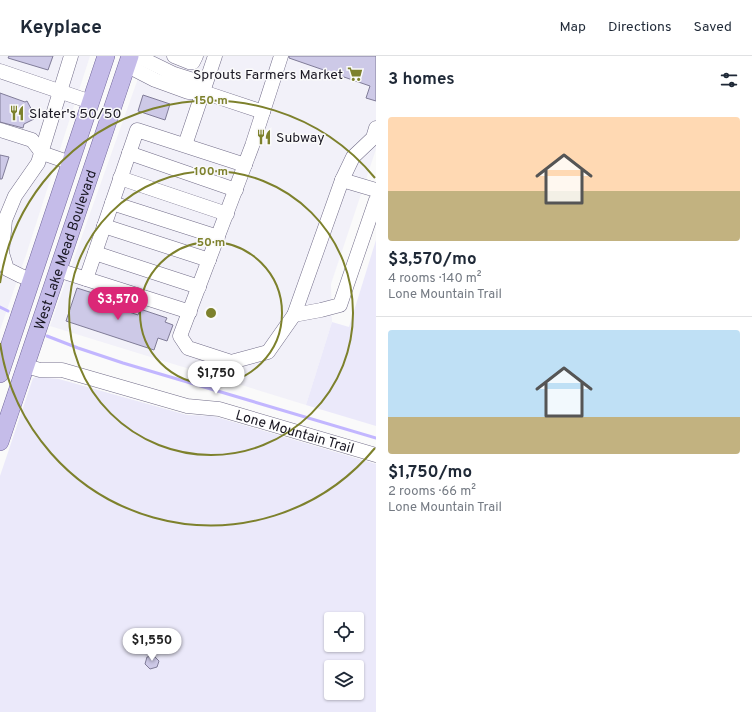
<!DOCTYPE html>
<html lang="en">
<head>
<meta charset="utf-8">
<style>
	:root { --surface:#fff; --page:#f2f2f3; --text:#1f2937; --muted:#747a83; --line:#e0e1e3; --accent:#db2777 }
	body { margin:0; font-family:Overpass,sans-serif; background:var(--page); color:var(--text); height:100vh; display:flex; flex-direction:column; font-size:15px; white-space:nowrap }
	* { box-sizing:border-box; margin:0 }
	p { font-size:13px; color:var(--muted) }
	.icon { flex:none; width:22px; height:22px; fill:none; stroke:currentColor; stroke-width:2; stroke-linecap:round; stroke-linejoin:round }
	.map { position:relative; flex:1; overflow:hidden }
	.panel { display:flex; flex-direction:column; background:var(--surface); width:376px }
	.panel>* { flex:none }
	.fabs { position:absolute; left:324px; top:556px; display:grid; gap:8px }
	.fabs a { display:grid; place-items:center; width:40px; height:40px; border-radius:4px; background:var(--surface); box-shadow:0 1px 3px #0004; font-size:20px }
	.price { position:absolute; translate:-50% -34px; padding:0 9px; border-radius:14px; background:#fff; color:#222; font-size:13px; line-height:26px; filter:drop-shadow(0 1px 2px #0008) }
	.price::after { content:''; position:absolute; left:50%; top:24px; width:12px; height:9px; margin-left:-6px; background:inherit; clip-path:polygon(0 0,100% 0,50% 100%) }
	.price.on { background:var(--accent); color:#fff }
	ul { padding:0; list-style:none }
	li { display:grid; align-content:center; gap:8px; height:212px; padding:0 12px }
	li+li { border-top:1px solid var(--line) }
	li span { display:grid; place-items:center; height:124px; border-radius:4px; color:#555 }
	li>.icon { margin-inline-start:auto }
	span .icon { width:72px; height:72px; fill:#fffc; stroke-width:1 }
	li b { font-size:17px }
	h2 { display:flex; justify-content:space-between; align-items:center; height:48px; padding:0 12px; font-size:17px }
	header { display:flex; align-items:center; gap:24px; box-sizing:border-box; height:56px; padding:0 20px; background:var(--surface); border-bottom:1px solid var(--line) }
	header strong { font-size:19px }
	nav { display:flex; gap:22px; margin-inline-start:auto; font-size:14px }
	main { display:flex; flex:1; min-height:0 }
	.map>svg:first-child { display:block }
</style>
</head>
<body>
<header>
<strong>Keyplace</strong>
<nav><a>Map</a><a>Directions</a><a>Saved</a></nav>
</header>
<main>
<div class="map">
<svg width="376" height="656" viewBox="0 0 376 656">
	<rect width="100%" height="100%" fill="#fafafa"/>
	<g fill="#f2f1f9">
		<path d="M0 0H90L26 199 0 274Z"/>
		<path d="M146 0H376V93L331 228 332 266 306 349 50 270Z"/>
	</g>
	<g fill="#ebe9fa" fill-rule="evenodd">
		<path d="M376 184V370L306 349 332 266 349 271Z"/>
		<path d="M37 321 59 323 187 359 213 360 376 408V656H0V420L33 322ZM331 563H357V589H331ZM331 611H357V637H331Z"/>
	</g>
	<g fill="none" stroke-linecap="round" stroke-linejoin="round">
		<g stroke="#c2b6ff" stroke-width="3">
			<path d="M0 251 8 255"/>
			<path d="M47 280 78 292 123 307 376 382"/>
		</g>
	</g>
	<g fill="#cdc9e7" stroke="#807c98">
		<path d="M9 0H53L48 14 8 2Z"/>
		<path d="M289 0H376V45L366 42 370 30 289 2Z"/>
		<path d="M0 37 25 46 27 45 35 60 33 61 34 63 24 68 23 72 0 66Z"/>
		<path d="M143 39 170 48 165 64 138 55Z"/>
		<path d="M0 99 9 101 2 123H0Z"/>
		<path d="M77 232 102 240 100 246 138 259 140 253 167 262 165 266 173 269 167 285 158 282 154 294 66 265Z"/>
		<path d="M154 600 159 605 157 611 150 613 145 608 147 601Z"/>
	</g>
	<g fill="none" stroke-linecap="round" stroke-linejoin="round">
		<g stroke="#726d89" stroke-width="15">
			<g id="minor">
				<path d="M137 0 174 18 193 24 203 36"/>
				<path d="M174 0 189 6H193L196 0"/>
				<path d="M281 0 252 90 180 280 188 292 231 306 268 296 294 259 342 124 353 101 373 82 376 72"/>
				<path d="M126 9 155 24 188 36H203L263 56"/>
				<path d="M0 15 91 46"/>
				<path d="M0 74 32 84 42 97 71 107"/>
				<path d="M185 89 215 0"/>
				<path d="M129 97 236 134"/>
				<path d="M120 122 227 158"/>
				<path d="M342 124 376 134"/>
				<path d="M112 147 218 181"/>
				<path d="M104 170 209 204"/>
				<path d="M95 197 199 231"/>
				<path d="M58 214 190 256"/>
				<path d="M86 223 137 74 245 109"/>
				<path d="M32 224 21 220 7 213 2 197 5 164 15 140 38 107 71 0"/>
				<path d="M294 259 321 254 340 249 376 144"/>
				<path id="s1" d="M26 310 40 314H62L187 350 219 353 376 399"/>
			</g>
		</g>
		<g stroke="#70659a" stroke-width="18">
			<g id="major">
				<path d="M0 318 106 0"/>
				<path id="s2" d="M0 386 130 0"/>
			</g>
		</g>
		<use href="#minor" stroke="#fff" stroke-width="14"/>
		<use href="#major" stroke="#c5bce9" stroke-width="17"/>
	</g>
	<g fill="none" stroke="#7d812c" stroke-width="2">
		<circle cx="211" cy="257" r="71"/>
		<circle cx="211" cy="257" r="142"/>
		<path d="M375 392A213 213 0 0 1 0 287M0 227A213 213 0 0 1 375 122"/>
	</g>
	<defs>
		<g id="supermarket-bare" transform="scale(1.2)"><path d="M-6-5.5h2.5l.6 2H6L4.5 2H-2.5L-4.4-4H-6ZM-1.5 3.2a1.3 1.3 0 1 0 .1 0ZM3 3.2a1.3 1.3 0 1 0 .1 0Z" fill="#7d812c" stroke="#fafafa" stroke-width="2.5" paint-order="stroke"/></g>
		<g id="restaurant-bare" transform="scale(1.2)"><path d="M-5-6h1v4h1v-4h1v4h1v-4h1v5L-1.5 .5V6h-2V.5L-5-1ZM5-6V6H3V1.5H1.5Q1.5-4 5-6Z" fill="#7d812c" stroke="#fafafa" stroke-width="2.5" paint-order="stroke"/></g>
	</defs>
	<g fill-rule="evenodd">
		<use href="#supermarket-bare" x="355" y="18"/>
		<use href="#restaurant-bare" x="17" y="57"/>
		<use href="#restaurant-bare" x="264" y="81"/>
	</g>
	<g text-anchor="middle" stroke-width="3" stroke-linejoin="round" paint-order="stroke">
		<g font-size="14" fill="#1a1823" stroke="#fafafa" text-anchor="start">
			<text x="343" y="23" text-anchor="end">Sprouts Farmers Market</text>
			<text x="29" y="62">Slater's 50/50</text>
			<text x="276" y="86">Subway</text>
		</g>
		<g font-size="14" fill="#1a1823" stroke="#fafafa">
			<text dy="5" stroke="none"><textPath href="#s2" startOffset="203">West Lake Mead Boulevard</textPath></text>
			<text dy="5" stroke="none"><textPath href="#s1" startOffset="278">Lone Mountain Trail</textPath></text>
		</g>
	</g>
	<circle cx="211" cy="257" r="6" fill="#7d812c" stroke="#fafafa" stroke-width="2"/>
	<g font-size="12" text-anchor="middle" font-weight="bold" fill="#7d812c" stroke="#fafafa" stroke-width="3" stroke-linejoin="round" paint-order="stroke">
		<text x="211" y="48">150 m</text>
		<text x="211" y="119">100 m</text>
		<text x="211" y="190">50 m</text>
	</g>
</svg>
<div class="fabs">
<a><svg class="icon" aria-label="locate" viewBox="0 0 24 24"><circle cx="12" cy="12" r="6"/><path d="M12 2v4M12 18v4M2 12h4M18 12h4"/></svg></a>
<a><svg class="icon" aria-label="layers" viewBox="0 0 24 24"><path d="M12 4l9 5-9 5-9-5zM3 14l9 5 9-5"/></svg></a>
</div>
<b class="price on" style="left:118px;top:265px">$3,570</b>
<b class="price" style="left:216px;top:339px">$1,750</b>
<b class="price" style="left:152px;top:606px">$1,550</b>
</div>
<section class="panel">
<h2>3 homes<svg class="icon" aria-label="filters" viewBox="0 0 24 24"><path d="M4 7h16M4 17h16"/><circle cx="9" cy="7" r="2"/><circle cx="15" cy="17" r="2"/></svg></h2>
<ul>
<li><span style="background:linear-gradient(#ffd9b3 60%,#c2b280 0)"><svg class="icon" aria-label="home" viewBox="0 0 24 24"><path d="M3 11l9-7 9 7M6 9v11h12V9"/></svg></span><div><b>$3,570/mo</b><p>4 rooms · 140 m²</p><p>Lone Mountain Trail</p></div></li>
<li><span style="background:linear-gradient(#bfe0f5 70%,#c2b280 0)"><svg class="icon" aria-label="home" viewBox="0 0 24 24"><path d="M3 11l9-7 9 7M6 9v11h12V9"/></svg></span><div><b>$1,750/mo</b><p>2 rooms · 66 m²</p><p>Lone Mountain Trail</p></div></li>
</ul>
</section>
</main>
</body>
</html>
